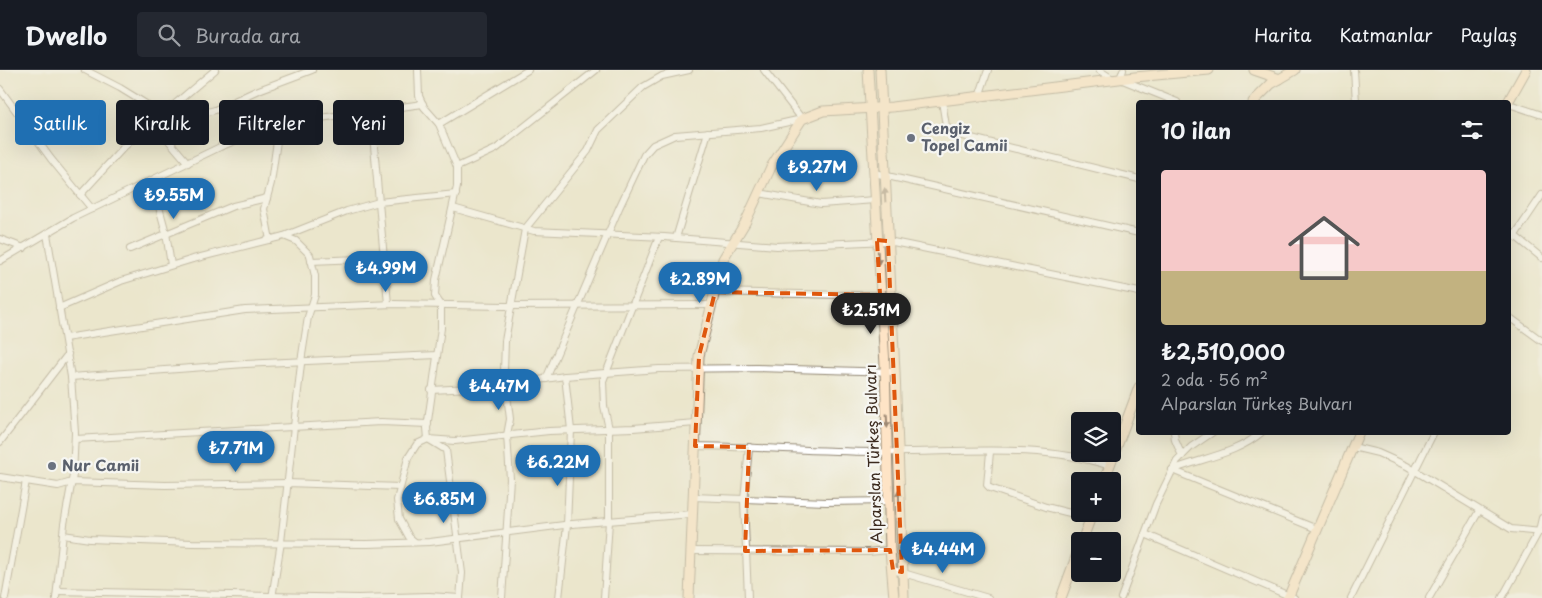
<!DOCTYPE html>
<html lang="tr">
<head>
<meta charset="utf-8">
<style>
	:root { --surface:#171b24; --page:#242831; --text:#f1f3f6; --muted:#9ea1a6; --line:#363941; --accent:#1f6fb2 }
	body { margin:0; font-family:"Playpen Sans",sans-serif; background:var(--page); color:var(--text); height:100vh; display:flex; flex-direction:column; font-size:19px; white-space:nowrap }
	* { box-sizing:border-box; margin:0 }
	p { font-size:16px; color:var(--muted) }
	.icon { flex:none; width:28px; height:28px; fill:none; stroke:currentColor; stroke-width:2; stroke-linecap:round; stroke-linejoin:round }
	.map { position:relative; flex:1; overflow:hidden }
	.side { position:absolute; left:1136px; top:30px; width:375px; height:335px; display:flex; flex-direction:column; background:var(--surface); border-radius:5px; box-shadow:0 5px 20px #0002 }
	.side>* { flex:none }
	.top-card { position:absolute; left:15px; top:30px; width:475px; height:45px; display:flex; gap:10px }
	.fabs { position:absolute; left:1071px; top:342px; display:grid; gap:10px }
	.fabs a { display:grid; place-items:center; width:50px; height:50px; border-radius:5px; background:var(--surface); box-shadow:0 5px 20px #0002; font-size:25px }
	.price { position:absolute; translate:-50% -42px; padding:0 11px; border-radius:18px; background:var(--accent); color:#fff; font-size:16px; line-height:32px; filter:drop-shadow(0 1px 2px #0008) }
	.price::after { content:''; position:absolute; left:50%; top:30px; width:15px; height:11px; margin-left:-8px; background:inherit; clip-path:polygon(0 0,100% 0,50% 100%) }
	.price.selected { background:#222; color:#fff }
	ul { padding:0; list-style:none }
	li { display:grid; align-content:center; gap:10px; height:265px; padding:0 25px }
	li span { display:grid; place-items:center; height:155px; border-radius:5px; color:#555 }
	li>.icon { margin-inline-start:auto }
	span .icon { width:90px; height:90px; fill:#fffc; stroke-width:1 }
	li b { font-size:21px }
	h2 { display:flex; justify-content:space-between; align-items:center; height:60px; padding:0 25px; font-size:21px }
	.tag { padding:0 18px; border-radius:5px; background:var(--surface); box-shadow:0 5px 20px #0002; font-size:18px; line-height:45px }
	.tag.selected { background:var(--accent); color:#fff }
	header { display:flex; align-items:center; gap:30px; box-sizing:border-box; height:70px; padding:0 25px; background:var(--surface); border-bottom:1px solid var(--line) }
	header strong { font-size:24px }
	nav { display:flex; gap:28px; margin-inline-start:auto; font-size:18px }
	.search { width:350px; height:45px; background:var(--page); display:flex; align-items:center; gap:12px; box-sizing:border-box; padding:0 18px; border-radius:5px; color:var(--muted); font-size:19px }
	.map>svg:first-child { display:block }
</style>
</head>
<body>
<header>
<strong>Dwello</strong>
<div class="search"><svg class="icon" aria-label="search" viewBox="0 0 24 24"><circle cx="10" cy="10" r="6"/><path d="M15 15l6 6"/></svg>Burada ara</div>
<nav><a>Harita</a><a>Katmanlar</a><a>Paylaş</a></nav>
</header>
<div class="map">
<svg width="1542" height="528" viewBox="0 0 1542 528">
	<rect width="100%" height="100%" fill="#f6f6f2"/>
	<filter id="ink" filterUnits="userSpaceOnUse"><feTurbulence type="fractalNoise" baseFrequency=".02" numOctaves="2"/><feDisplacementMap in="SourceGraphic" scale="10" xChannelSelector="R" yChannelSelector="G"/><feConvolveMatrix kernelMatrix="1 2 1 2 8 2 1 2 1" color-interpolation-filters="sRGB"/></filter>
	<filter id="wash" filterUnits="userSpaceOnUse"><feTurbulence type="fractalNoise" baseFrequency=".0096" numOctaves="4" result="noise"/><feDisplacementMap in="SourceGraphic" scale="20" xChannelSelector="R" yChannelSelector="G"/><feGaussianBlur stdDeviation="1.12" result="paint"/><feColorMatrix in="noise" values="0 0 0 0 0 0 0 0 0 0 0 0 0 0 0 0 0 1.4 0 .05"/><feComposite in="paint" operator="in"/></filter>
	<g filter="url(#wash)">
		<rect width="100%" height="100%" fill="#ebe6cc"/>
	</g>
	<g filter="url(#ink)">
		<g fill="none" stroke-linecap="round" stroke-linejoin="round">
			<g stroke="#938875" stroke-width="8">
				<g id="street">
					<path d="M85 0 120 18 146 34 157 48 164 65 188 93"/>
					<path d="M418 0 419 26 424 37 439 54 457 97V117L436 210 435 226 441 235V258L427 358 428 369 446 380 462 503 460 528"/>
					<path d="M1099 0 1114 10"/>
					<path d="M1123 0 1120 9 1177 32"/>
					<path d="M1354 0 1356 32"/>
					<path d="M0 19 51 89 92 139"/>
					<path d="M979 27 988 0"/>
					<path d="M942 31 946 56 955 64 1139 109"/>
					<path d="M1509 34 1542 45"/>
					<path d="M371 42 388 234"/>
					<path d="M439 54 528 0"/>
					<path d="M160 55 215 40 256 21 312 0"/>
					<path d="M457 97 496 79 596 0"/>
					<path d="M874 103 1139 163"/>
					<path d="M152 111 166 163 171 195"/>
					<path d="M759 123 821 134 875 130"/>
					<path d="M80 125 124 77 215 0"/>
					<path d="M453 138 534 161 664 167 777 176 888 171 1139 222"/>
					<path d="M1509 161 1542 188"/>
					<path d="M47 164 71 307 75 363 73 405 64 454 56 528"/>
					<path d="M1515 165 1542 125"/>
					<path d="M284 166 347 141 379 132 456 124"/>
					<path d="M676 168 708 62"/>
					<path d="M0 169 24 178"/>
					<path d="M270 170 264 139 271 113 277 71 276 54"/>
					<path d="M130 179 233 136 267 128"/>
					<path d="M0 191 73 148 220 77 276 54 423 34"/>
					<path d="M311 191 384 188"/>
					<path d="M715 222 891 226"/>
					<path d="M59 238 121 211 193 189 284 166 296 171 310 185 315 206V225L308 247 302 285 281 472 272 528"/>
					<path d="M1509 247 1542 271"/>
					<path d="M65 268 245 240 393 234 505 236 712 235"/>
					<path d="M71 307 245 294 437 285"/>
					<path d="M546 309 619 138 644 85 653 75 675 65 761 58 802 49 764 0"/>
					<path d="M431 320 491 317 565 306 659 299 757 298 895 302"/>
					<path d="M1174 362 1175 370 1182 386"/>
					<path d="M75 369 381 352 428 354"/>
					<path d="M0 372 68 284"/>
					<path d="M695 376C754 377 814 381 873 382 951 384 1034 371 1110 396"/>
					<path d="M1353 377 1378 383 1407 396 1511 459 1542 462"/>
					<path d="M990 382 987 415 990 418 1046 437 1090 448"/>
					<path d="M1172 400 1317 459"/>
					<path d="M1172 400C1202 388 1237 384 1262 362"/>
					<path d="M0 407 58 416 72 412 165 415 287 413 400 417"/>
					<path d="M693 427 826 432 890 431"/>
					<path d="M1145 464 1294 528"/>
					<path d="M63 465 90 469 192 473 367 474 430 472 572 454 692 444"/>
					<path d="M415 472 409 467 399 449 397 430 408 388 417 374 428 369 455 371 549 361 633 358 696 353"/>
					<path d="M691 481 868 482 890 480"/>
					<path d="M893 500 988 528"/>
					<path d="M57 521 358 528 429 526 460 528"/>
					<path d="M5 528 26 411"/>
					<path d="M502 528 510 409 507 365 510 349 504 301 505 271 525 159 588 81 598 60 643 17 662 6 689 0"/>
					<path d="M559 528 567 455 571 360 565 306"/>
					<path d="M604 528 609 451V359L604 336 603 311 659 167"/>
					<path d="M748 528 744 430 749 377"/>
					<path d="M1121 528 1156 434 1177 391 1191 377 1213 362"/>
					<path d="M1351 528 1434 362"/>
					<path d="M1429 528 1479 441"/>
					<path d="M1502 528 1539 461 1542 448"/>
				</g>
			</g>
			<g stroke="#938875" stroke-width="11">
				<g id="secondary">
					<path d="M868 0 885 295 890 480 894 528"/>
					<path d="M880 0 895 302 904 528"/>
					<path d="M1254 0 1280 9"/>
					<path d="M1253 32 1271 14 1295 0"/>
					<path d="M1508 32 1526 0"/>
					<path d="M1104 411 1139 317"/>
					<path d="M1082 471 1092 444"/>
					<path d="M689 528 699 286 723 189 745 153 771 97 802 49 823 41 892 37 1135 7 1209 0"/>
					<path d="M1061 528 1080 476"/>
					<path d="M1288 528 1359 362"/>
				</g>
			</g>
			<use href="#street" stroke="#fff" stroke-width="6"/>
			<use href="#secondary" stroke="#fee4c6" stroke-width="9"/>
		</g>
		<defs><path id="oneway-solid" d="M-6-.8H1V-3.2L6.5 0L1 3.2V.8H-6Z" transform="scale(1.25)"/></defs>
		<g fill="#9c8772">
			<use href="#oneway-solid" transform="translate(885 125) rotate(-93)"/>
			<use href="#oneway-solid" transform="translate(878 188) rotate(87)"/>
			<use href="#oneway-solid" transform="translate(887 351) rotate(87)"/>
			<use href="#oneway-solid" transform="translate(899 427) rotate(-92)"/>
		</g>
	</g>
	<path d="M0 0H1542V528H0ZM877 170 888 171 902 502 893 500 890 480 745 481 749 377 695 376 699 286 715 222 880 225Z" fill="#ebe6cc" fill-opacity=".55" fill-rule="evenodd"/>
	<path fill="none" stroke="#df570d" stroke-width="4" stroke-dasharray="10 6" stroke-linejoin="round" d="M877 170 888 171 902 502 893 500 890 480 745 481 749 377 695 376 699 286 715 222 880 225Z"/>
	<g fill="#6b7280" stroke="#f6f6f2" stroke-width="2">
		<circle cx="911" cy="68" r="5"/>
		<circle cx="52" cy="396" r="5"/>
	</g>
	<g text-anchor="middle" stroke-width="4.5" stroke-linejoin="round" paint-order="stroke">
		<g font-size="15" font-weight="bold" fill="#5b616d" stroke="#f6f6f2" text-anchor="start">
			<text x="921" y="64">Cengiz<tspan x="921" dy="17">Topel Camii</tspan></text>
			<text x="62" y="401">Nur Camii</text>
		</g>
		<g font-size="15" fill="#3b2a1e" stroke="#f6f6f2">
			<text transform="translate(874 384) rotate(-92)" y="5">Alparslan Türkeş Bulvarı</text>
		</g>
	</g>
</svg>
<div class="fabs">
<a><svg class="icon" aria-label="layers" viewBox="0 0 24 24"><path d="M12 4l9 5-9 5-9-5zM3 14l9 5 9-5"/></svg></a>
<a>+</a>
<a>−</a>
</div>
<b class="price" style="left:817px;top:122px">₺9.27M</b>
<b class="price" style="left:174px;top:150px">₺9.55M</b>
<b class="price" style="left:386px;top:223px">₺4.99M</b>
<b class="price" style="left:700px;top:234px">₺2.89M</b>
<b class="price selected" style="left:871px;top:265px">₺2.51M</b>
<b class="price" style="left:499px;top:341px">₺4.47M</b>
<b class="price" style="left:236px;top:403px">₺7.71M</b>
<b class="price" style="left:558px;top:417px">₺6.22M</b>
<b class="price" style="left:444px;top:454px">₺6.85M</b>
<b class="price" style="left:943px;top:504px">₺4.44M</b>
<div class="top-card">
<a class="tag selected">Satılık</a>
<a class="tag">Kiralık</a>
<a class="tag">Filtreler</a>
<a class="tag">Yeni</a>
</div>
<section class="side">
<h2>10 ilan<svg class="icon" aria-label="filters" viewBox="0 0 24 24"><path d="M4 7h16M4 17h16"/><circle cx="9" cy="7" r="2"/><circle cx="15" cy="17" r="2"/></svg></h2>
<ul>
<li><span style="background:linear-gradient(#f6c9c9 65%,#c2b280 0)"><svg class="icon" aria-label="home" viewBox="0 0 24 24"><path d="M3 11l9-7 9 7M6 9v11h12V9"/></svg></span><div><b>₺2,510,000</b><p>2 oda · 56 m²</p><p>Alparslan Türkeş Bulvarı</p></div></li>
</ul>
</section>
</div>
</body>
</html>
